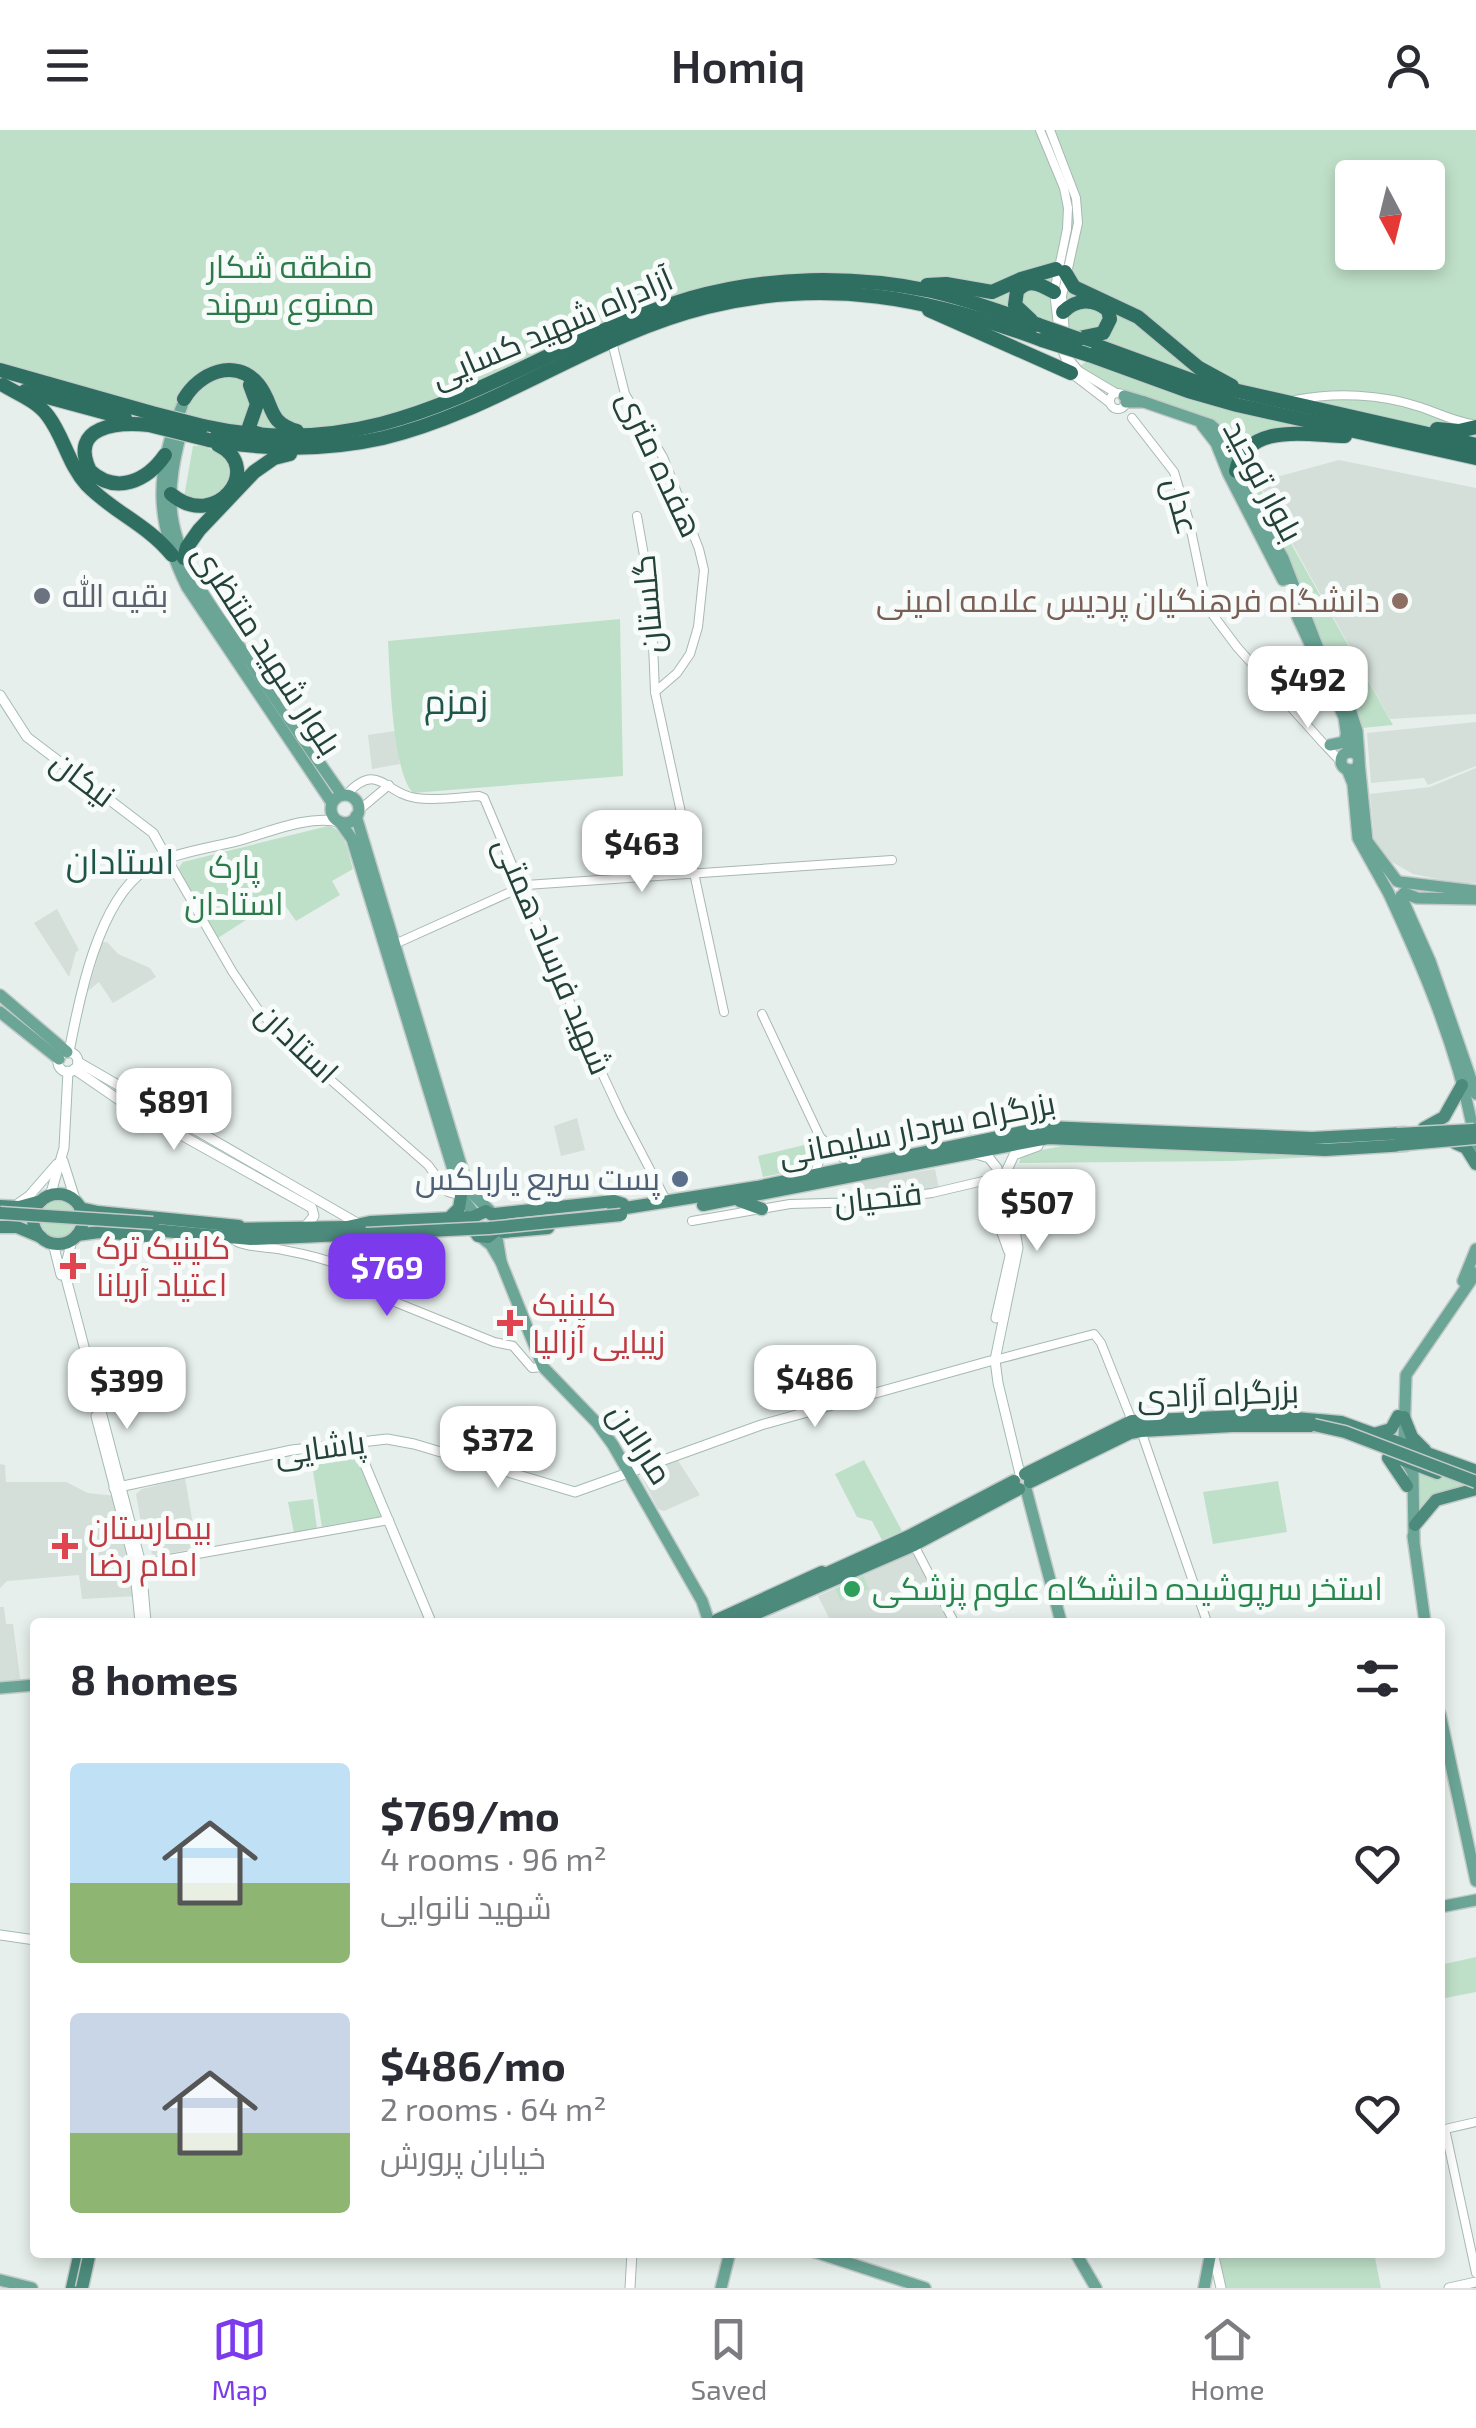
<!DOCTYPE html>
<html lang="en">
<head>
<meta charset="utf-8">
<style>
	:root { --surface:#fff; --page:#f7f7f7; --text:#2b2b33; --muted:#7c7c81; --line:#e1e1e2; --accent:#7c3aed }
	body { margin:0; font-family:"Exo 2",Cairo,sans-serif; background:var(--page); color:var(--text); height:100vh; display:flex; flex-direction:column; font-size:38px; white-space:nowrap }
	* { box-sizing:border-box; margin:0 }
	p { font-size:32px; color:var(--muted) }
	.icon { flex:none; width:55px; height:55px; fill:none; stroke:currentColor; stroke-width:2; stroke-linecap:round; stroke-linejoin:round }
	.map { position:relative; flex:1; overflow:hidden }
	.panel { position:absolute; left:30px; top:1488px; width:1415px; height:640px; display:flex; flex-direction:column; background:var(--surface); border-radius:10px; box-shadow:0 5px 15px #0003 }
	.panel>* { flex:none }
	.needle { width:65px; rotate:173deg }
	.fabs { position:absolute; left:1335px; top:30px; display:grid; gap:20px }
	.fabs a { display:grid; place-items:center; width:110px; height:110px; border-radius:10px; background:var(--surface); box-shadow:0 5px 15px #0003; font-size:50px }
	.price { position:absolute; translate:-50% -85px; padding:0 22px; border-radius:20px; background:#fff; color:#222; font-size:32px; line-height:65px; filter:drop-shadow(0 2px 5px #0008) }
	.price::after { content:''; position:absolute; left:50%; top:60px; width:30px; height:22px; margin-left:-15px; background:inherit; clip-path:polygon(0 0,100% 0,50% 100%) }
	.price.on { background:var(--accent); color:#fff }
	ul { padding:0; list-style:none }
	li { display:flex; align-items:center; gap:30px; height:250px; padding:0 40px }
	li span { display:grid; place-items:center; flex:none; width:280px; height:200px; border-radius:10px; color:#555 }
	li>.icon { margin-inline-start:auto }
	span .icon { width:120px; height:120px; fill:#fffc; stroke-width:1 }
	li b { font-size:42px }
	h2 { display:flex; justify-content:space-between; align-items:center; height:120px; padding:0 40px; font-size:42px }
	header { display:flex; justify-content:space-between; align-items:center; height:130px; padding:0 40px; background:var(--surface); font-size:45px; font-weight:600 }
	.tabs { display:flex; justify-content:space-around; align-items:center; height:140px; border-top:2px solid var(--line); background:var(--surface); font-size:28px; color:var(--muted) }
	.tabs a { display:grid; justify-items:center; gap:5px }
	.tabs .on { color:var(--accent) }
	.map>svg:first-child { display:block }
</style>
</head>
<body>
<header><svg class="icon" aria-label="menu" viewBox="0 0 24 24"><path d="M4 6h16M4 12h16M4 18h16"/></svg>Homiq<svg class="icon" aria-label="person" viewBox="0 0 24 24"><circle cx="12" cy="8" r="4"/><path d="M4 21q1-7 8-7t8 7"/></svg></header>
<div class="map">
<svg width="1476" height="2158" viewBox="0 0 1476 2158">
	<rect width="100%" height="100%" fill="#e6efeb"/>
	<g fill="#d4dfda">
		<path d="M1339 330 1476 358V584L1390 589 1258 352Z"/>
		<path d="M1476 592V636L1428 655 1424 648 1371 653 1367 603Z"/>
		<path d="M395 601 400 634 372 639 368 605Z"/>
		<path d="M1476 638V753H1456L1413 744 1392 732 1374 709 1370 664 1430 657Z"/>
		<path d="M57 779 79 820 76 822 69 847 34 793Z"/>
		<path d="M102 812H107L118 824 150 838 156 847 113 873 99 852 88 861Z"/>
		<path d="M577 988 585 1020 561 1026 554 996Z"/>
		<path d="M935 1039 939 1059 861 1067 858 1051Z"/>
		<path d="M677 1329 700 1365 664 1381 658 1379 641 1346 642 1342Z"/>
		<path d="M0 1334 5 1335 6 1352H66L88 1363 116 1366 139 1466 82 1469 79 1445 7 1451 0 1458Z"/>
		<path d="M185 1348 197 1418 157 1426 152 1424 145 1401 182 1390 142 1399 136 1364 142 1359Z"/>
		<path d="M915 1422 949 1492H831L818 1466Z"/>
		<path d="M0 1477H4L6 1494H13L21 1555 0 1557Z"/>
	</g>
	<g fill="#bfe0c8" fill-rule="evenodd">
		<path d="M0 0H1476V319L1213 263 976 178 902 162 831 153 777 158 591 213 477 268 397 296 295 312 0 246ZM1352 48H1428V122H1352Z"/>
		<path d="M1087 231 1191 267 1195 271 1324 303 1257 305 1236 328 1221 294 1109 256 1080 236Z"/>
		<path d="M193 316H203L227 327 231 350C218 368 206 372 184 367Z"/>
		<path d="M1257 353 1393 595 1362 598 1321 517 1276 407 1277 401 1248 358Z"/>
		<path d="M620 489 623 646 413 663C392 641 390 544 388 511Z"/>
		<path d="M328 696C346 699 348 723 353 739L332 751 340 765 296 791 280 768 218 808 178 739 183 732Z"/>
		<path d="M817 1012 818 1024 813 1037 763 1047 758 1026Z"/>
		<path d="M1062 1016 1334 1026 1233 1031 1019 1033 1022 1024Z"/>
		<circle cx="58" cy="1089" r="19"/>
		<path d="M345 1318 356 1322 384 1386 322 1397 310 1322Z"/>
		<path d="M864 1330 902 1401 882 1410 872 1391 857 1387 835 1344Z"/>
		<path d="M1416 1340 1473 1356 1417 1388Z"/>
		<path d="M1278 1351 1287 1402 1213 1414 1203 1362Z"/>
		<path d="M313 1369 317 1399 294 1403 288 1372Z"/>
		<path d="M863 1446 869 1459 841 1471 835 1459Z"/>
		<path d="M1476 1827V1862L1440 1869V1835Z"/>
		<path d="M1219 2123H1374L1381 2158H1226Z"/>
	</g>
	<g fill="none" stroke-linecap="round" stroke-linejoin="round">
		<g stroke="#a8b8b2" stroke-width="10">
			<g id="tertiary">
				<path d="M1040 0 1064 58 1068 78 1067 99 1054 162 1059 203"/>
				<path d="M1050 0 1076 68 1078 93 1062 166 1065 204"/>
				<path d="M612 212 625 264 663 327 699 419 704 440 698 497 690 524 677 543 655 562"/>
				<path d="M1061 217 1071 243 1110 273"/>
				<path d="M1068 228 1079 241 1116 263"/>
				<circle cx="1118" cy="271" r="8"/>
				<path d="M1295 270C1335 262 1381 264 1420 277 1438 283 1453 291 1472 294"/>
				<path d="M1132 288 1174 342 1189 391 1207 477 1237 517 1323 613"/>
				<path d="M637 386 651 465 655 562 724 882"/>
				<path d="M1325 615 1342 633"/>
				<path d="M346 665C378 630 385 664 416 668 436 671 459 667 479 666L484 668 580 896 621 984 667 1072"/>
				<path d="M358 681 389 655"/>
				<path d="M168 730 232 841 257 878 284 909 428 1035 448 1062 461 1066"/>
				<path d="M395 814 526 755 892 730"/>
				<path d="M762 884 820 1007"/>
				<path d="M814 1045 823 1021 820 1007 843 1028 861 1034"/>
				<path d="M692 1091 790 1074 861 1072 932 1063 983 1051 1008 1121"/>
				<path d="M237 1112C252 1118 267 1117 283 1120 321 1127 372 1140 395 1172L494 1212 513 1216 532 1238 543 1237"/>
				<path d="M995 1230 1094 1204 1101 1213 1132 1291"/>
				<path d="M1141 1301 1207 1492"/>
				<path d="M914 1415 954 1492"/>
				<path d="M141 1434 389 1390"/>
				<path d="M1445 1999 1476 2143"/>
				<path d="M1441 2000 1476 1992"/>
			</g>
		</g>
		<g stroke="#a4bbb3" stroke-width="11">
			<g id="secondary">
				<path d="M0 565 27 607 153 703 168 730"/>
				<path d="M69 922C79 869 98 772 145 740 171 722 212 718 241 710 272 701 308 685 340 692"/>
				<circle cx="68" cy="932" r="10"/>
				<path d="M78 932 357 1093"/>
				<path d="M74 939 122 972 312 1078 314 1086 304 1098"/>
				<path d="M976 1024 989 1028 997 1038 1010 1104V1126L996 1188"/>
				<path d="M63 1031 76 1072"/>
				<path d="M50 1066 64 1018 68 941"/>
				<path d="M19 1073 29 1066 57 1034"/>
				<path d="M72 1110 65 1138 66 1148 141 1434 146 1492"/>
				<path d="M53 1113 61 1145"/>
				<path d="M96 1286 134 1432 140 1492"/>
				<path d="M355 1311 431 1492"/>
				<path d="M1020 1344 998 1253 995 1230 1018 1118 1007 1052V1040L1014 1025 1038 1016"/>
				<path d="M114 1358 292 1320 387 1309 414 1314 575 1362 761 1295 990 1231"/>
				<path d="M0 1805 35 1810"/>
				<path d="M1213 2122 1221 2158"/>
				<path d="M630 2158 632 2122"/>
				<path d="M1449 2158 1476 2152"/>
			</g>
		</g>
		<g stroke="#c2cac8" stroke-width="14">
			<g id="primary">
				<path d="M1124 266 1144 272H1126"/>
				<path d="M1144 272 1211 295 1221 304 1242 356 1283 428 1319 521 1350 579 1357 601 1359 628"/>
				<path d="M182 276C154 343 155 392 187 457L332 673"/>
				<path d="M183 295C175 325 168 355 172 386 180 441 220 488 251 533 281 577 311 621 342 665"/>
				<path d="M1202 295 1216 313 1228 343 1283 450"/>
				<path d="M1297 486 1344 587 1349 622"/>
				<path d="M1330 615 1344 612 1347 603"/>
				<circle cx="1350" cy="631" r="9"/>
				<path d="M1359 632 1367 711 1397 751"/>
				<path d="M1347 639 1353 654 1358 708 1388 762"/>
				<circle cx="345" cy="679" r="14"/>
				<path d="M356 686 464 1045 471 1062 490 1081"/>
				<path d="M340 692 352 709 461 1066 475 1085"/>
				<path d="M1400 752 1476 761"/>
				<path d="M1404 763 1417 768 1476 769"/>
				<path d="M1389 764C1423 837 1456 915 1472 995"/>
				<path d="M1401 766 1430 831 1476 964"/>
				<path d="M0 865 67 922"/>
				<path d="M0 882 59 929"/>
				<path d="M1473 1011 1476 1020"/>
				<path d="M481 1107 491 1115 501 1132 496 1102"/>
				<path d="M501 1132 543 1237 597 1293 613 1315 702 1471 709 1492"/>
				<path d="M1463 1151 1476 1119"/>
				<path d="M1026 1359 1061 1492"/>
				<path d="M1413 1406 1425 1492"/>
				<path d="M1414 1411 1413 1343 1407 1333 1404 1309 1406 1245 1476 1143"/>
				<path d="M0 1558 35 1555"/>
				<path d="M1440 1584 1476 1751"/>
				<path d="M1440 1777 1476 1770"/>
				<path d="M815 2122 925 2158"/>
				<path d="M1075 2122 1096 2158"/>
				<path d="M0 2150 32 2158"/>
				<path d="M721 2158 730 2122"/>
				<path d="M1204 2158 1211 2122"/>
			</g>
		</g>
		<g stroke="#c2cac8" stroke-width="15">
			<g id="trunk">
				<path d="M1424 998 1444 987 1462 955"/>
				<path d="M1457 1006 1455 1013 1466 1018 1476 1034"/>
				<circle cx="58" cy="1089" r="25"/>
				<path d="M740 1071 762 1079"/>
				<path d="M703 1075 1048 1008 1325 1020 1406 1015"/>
				<path d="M0 1076 19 1077 41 1071"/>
				<path d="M80 1078 98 1082 239 1096"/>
				<path d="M613 1080 757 1057 1046 997 1312 1008 1405 1003"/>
				<path d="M495 1084 614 1071 623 1074"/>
				<path d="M448 1089 459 1078 461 1066"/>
				<path d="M0 1097H17L41 1107"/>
				<path d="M347 1097 370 1092 473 1087 486 1081 497 1088V1100L488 1107 478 1106 471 1096 473 1087"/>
				<path d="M228 1099 348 1097"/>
				<path d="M153 1100 251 1109 366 1104"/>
				<path d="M503 1102 548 1098"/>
				<path d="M77 1105 99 1102 159 1107"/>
				<path d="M1404 1287 1412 1307 1425 1320"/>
				<path d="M1374 1304 1391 1299 1398 1286"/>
				<path d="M1390 1325 1437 1343"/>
				<path d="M1388 1328 1407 1356"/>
				<path d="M1025 1344 1132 1291 1262 1285 1341 1292 1476 1341"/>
				<path d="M1030 1352 1130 1303 1141 1301 1232 1296H1316"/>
				<path d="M1415 1395 1436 1370 1476 1359"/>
				<path d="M814 1449 909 1406 1014 1351"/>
				<path d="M717 1490 822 1442"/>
				<path d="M739 1491 914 1415 1019 1359"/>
				<path d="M72 2158 80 2122"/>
			</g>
		</g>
		<g stroke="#c2cac8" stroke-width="16">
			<g id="motorway">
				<path d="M1065 142 1074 157 1138 187 1199 238 1232 256"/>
				<path d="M927 155 946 154 992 162 1021 149 1056 139"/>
				<path d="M929 180 1071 243"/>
				<path d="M1063 182C1076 169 1093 168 1108 180L1110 189 1103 203 1079 208"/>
				<path d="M1031 190 1015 175 1017 161C1029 147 1041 155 1054 162"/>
				<path d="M1079 209 1194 251 1476 315"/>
				<path d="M1089 225 1188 261 1237 275 1476 328"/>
				<path d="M0 240 152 283"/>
				<path d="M3 255C18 264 37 271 48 286 64 307 68 334 87 355 113 382 148 395 172 425"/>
				<path d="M250 255 257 274 249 297 250 301 259 304"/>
				<path d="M25 261 125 288"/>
				<path d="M184 269C199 243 235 227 258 254 275 275 266 292 297 301"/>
				<path d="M149 295C119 292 68 295 90 341 116 365 147 351 165 325"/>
				<path d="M203 296C401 341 516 220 691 168 767 146 853 145 931 161 968 169 1003 183 1039 195"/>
				<path d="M1437 299 1459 301 1476 297"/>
				<path d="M209 310C266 320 325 321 383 308 496 281 593 205 707 177 827 147 929 168 1042 210"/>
				<path d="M1236 341C1246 292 1306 305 1345 306"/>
				<path d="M171 364C216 402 265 338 218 315"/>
				<path d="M184 428 187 417 199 400 254 342 274 328 290 324"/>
			</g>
		</g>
		<use href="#tertiary" stroke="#fff" stroke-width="8"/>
		<use href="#secondary" stroke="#fff" stroke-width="9"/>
		<use href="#primary" stroke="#6aa596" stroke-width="11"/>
		<use href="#trunk" stroke="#4c8a7c" stroke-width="12"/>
		<use href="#motorway" stroke="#2f6f62" stroke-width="14"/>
		<g stroke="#c2cac8" stroke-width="15" stroke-linecap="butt">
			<g id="trunk-bridge">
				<path d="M1397 1004 1474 1000"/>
				<path d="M1397 1015 1476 1008"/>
				<path d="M0 1083 153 1093"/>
				<path d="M366 1104 489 1098 621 1085"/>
				<path d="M1314 1295 1345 1302 1476 1352"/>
				<path d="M82 2158 90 2122"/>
			</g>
		</g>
		<g stroke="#c2cac8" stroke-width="16" stroke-linecap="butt">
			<g id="motorway-bridge">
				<path d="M1039 195 1079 209"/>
				<path d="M1042 210 1089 225"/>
				<path d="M152 283 203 296"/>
				<path d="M149 295 209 310"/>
			</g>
		</g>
		<use href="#trunk-bridge" stroke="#4c8a7c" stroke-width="12"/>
		<use href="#motorway-bridge" stroke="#2f6f62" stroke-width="14"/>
	</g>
	<circle fill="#6b7280" stroke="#f7fbf9" stroke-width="4" cx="42" cy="466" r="10"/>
	<circle fill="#8d6e63" stroke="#f7fbf9" stroke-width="4" cx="1400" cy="471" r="10"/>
	<circle fill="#5c6f8a" stroke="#f7fbf9" stroke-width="4" cx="680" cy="1049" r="10"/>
	<g fill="#e0444e" stroke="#f7fbf9" stroke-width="4">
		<path d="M68 1121h10v10h10v10h-10v10h-10v-10h-10v-10h10z"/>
		<path d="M505 1178h10v10h10v10h-10v10h-10v-10h-10v-10h10z"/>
		<path d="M60 1401h10v10h10v10h-10v10h-10v-10h-10v-10h10z"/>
	</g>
	<circle fill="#2e9e5b" stroke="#f7fbf9" stroke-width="4" cx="852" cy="1459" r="10"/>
	<g text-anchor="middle" stroke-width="10" stroke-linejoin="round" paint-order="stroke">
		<g font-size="32" fill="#2d7a4b" stroke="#f7fbf9">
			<text x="290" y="148">منطقه شکار<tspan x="290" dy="37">ممنوع سهند</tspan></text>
			<text x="234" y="748">پارک<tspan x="234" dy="37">استادان</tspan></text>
		</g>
		<g font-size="32" fill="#24423a" stroke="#f7fbf9">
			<text transform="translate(552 198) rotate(-23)" y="11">آزادراه شهید کسایی</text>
			<text transform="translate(660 334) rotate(65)" y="11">هفده متری</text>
			<text transform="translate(1263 351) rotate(62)" y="11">بلوار توحید</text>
			<text transform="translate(1181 376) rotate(74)" y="11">عدل</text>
			<text transform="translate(648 474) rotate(-95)" y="11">گلستان</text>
			<text transform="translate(267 520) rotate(57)" y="11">بلوار شهید منتظری</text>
			<text transform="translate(83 649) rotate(37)" y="11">نیکان</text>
			<text transform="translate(553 826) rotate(67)" y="11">شهید فرساد همتی</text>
			<text transform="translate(297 913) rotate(44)" y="11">استادان</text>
			<text transform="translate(917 999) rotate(-11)" y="11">بزرگراه سردار سلیمانی</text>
			<text transform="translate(878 1068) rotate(-6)" y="11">فتحیان</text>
			<text transform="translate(1218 1264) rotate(-2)" y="11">بزرگراه آزادی</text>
			<text transform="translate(640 1314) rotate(57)" y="11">مارالان</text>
			<text transform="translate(320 1318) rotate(-8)" y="11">پاشایی</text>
		</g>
		<g font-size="32" fill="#5b616d" stroke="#f7fbf9" text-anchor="start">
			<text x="62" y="477">بقیه الله</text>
		</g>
		<g font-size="32" fill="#785e54" stroke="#f7fbf9" text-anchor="end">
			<text x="1380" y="482">دانشگاه فرهنگیان پردیس علامه امینی</text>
		</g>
		<g font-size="32" fill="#4e5e75" stroke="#f7fbf9" text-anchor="end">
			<text x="660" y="1060">پست سریع یارباکس</text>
		</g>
		<g font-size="32" fill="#be3a42" stroke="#f7fbf9" text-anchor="start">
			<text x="96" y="1129">کلینیک ترک<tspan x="96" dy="37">اعتیاد آریانا</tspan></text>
			<text x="532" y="1186">کلینیک<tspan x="532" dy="37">زیبایی آزالیا</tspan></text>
			<text x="88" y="1409">بیمارستان<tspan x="88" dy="37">امام رضا</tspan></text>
		</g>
		<g font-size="32" fill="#27864d" stroke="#f7fbf9" text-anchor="start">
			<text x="872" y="1470">استخر سرپوشیده دانشگاه علوم پزشکی</text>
		</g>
		<g font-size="35" fill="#1f5548" stroke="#f7fbf9">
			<text x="456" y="584">زمزم</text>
			<text x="120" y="744">استادان</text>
		</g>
	</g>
</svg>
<div class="fabs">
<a><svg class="needle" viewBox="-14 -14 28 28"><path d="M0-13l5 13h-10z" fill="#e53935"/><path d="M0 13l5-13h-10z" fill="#7c7c81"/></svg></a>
</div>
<b class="price" style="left:1308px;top:601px">$492</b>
<b class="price" style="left:642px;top:765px">$463</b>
<b class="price" style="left:174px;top:1023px">$891</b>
<b class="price" style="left:1037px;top:1124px">$507</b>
<b class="price on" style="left:387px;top:1189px">$769</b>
<b class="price" style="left:815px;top:1300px">$486</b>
<b class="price" style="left:127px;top:1302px">$399</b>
<b class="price" style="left:498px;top:1361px">$372</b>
<section class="panel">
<h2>8 homes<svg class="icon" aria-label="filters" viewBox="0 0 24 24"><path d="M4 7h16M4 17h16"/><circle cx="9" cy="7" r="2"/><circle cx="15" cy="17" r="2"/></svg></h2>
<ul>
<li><span style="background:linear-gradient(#bfe0f5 60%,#8fb573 0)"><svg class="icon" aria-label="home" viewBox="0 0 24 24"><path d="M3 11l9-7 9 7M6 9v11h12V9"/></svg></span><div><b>$769/mo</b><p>4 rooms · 96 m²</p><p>شهید نانوایی</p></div><svg class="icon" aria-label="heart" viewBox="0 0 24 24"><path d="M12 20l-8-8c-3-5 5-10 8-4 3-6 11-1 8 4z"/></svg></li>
<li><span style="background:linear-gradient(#c9d6e8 60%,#8fb573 0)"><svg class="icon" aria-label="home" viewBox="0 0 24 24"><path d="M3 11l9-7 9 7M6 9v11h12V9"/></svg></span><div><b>$486/mo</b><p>2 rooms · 64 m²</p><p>خیابان پرورش</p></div><svg class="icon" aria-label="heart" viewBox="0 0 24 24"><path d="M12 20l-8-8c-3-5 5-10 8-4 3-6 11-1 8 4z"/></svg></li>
</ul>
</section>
</div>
<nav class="tabs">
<a class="on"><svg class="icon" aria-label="map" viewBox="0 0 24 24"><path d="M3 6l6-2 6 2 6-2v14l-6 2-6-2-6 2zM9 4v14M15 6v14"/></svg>Map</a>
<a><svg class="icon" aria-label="saved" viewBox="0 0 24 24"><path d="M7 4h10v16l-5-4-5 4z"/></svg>Saved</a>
<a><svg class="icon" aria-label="home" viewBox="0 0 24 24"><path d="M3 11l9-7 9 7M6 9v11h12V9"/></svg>Home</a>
</nav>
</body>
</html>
